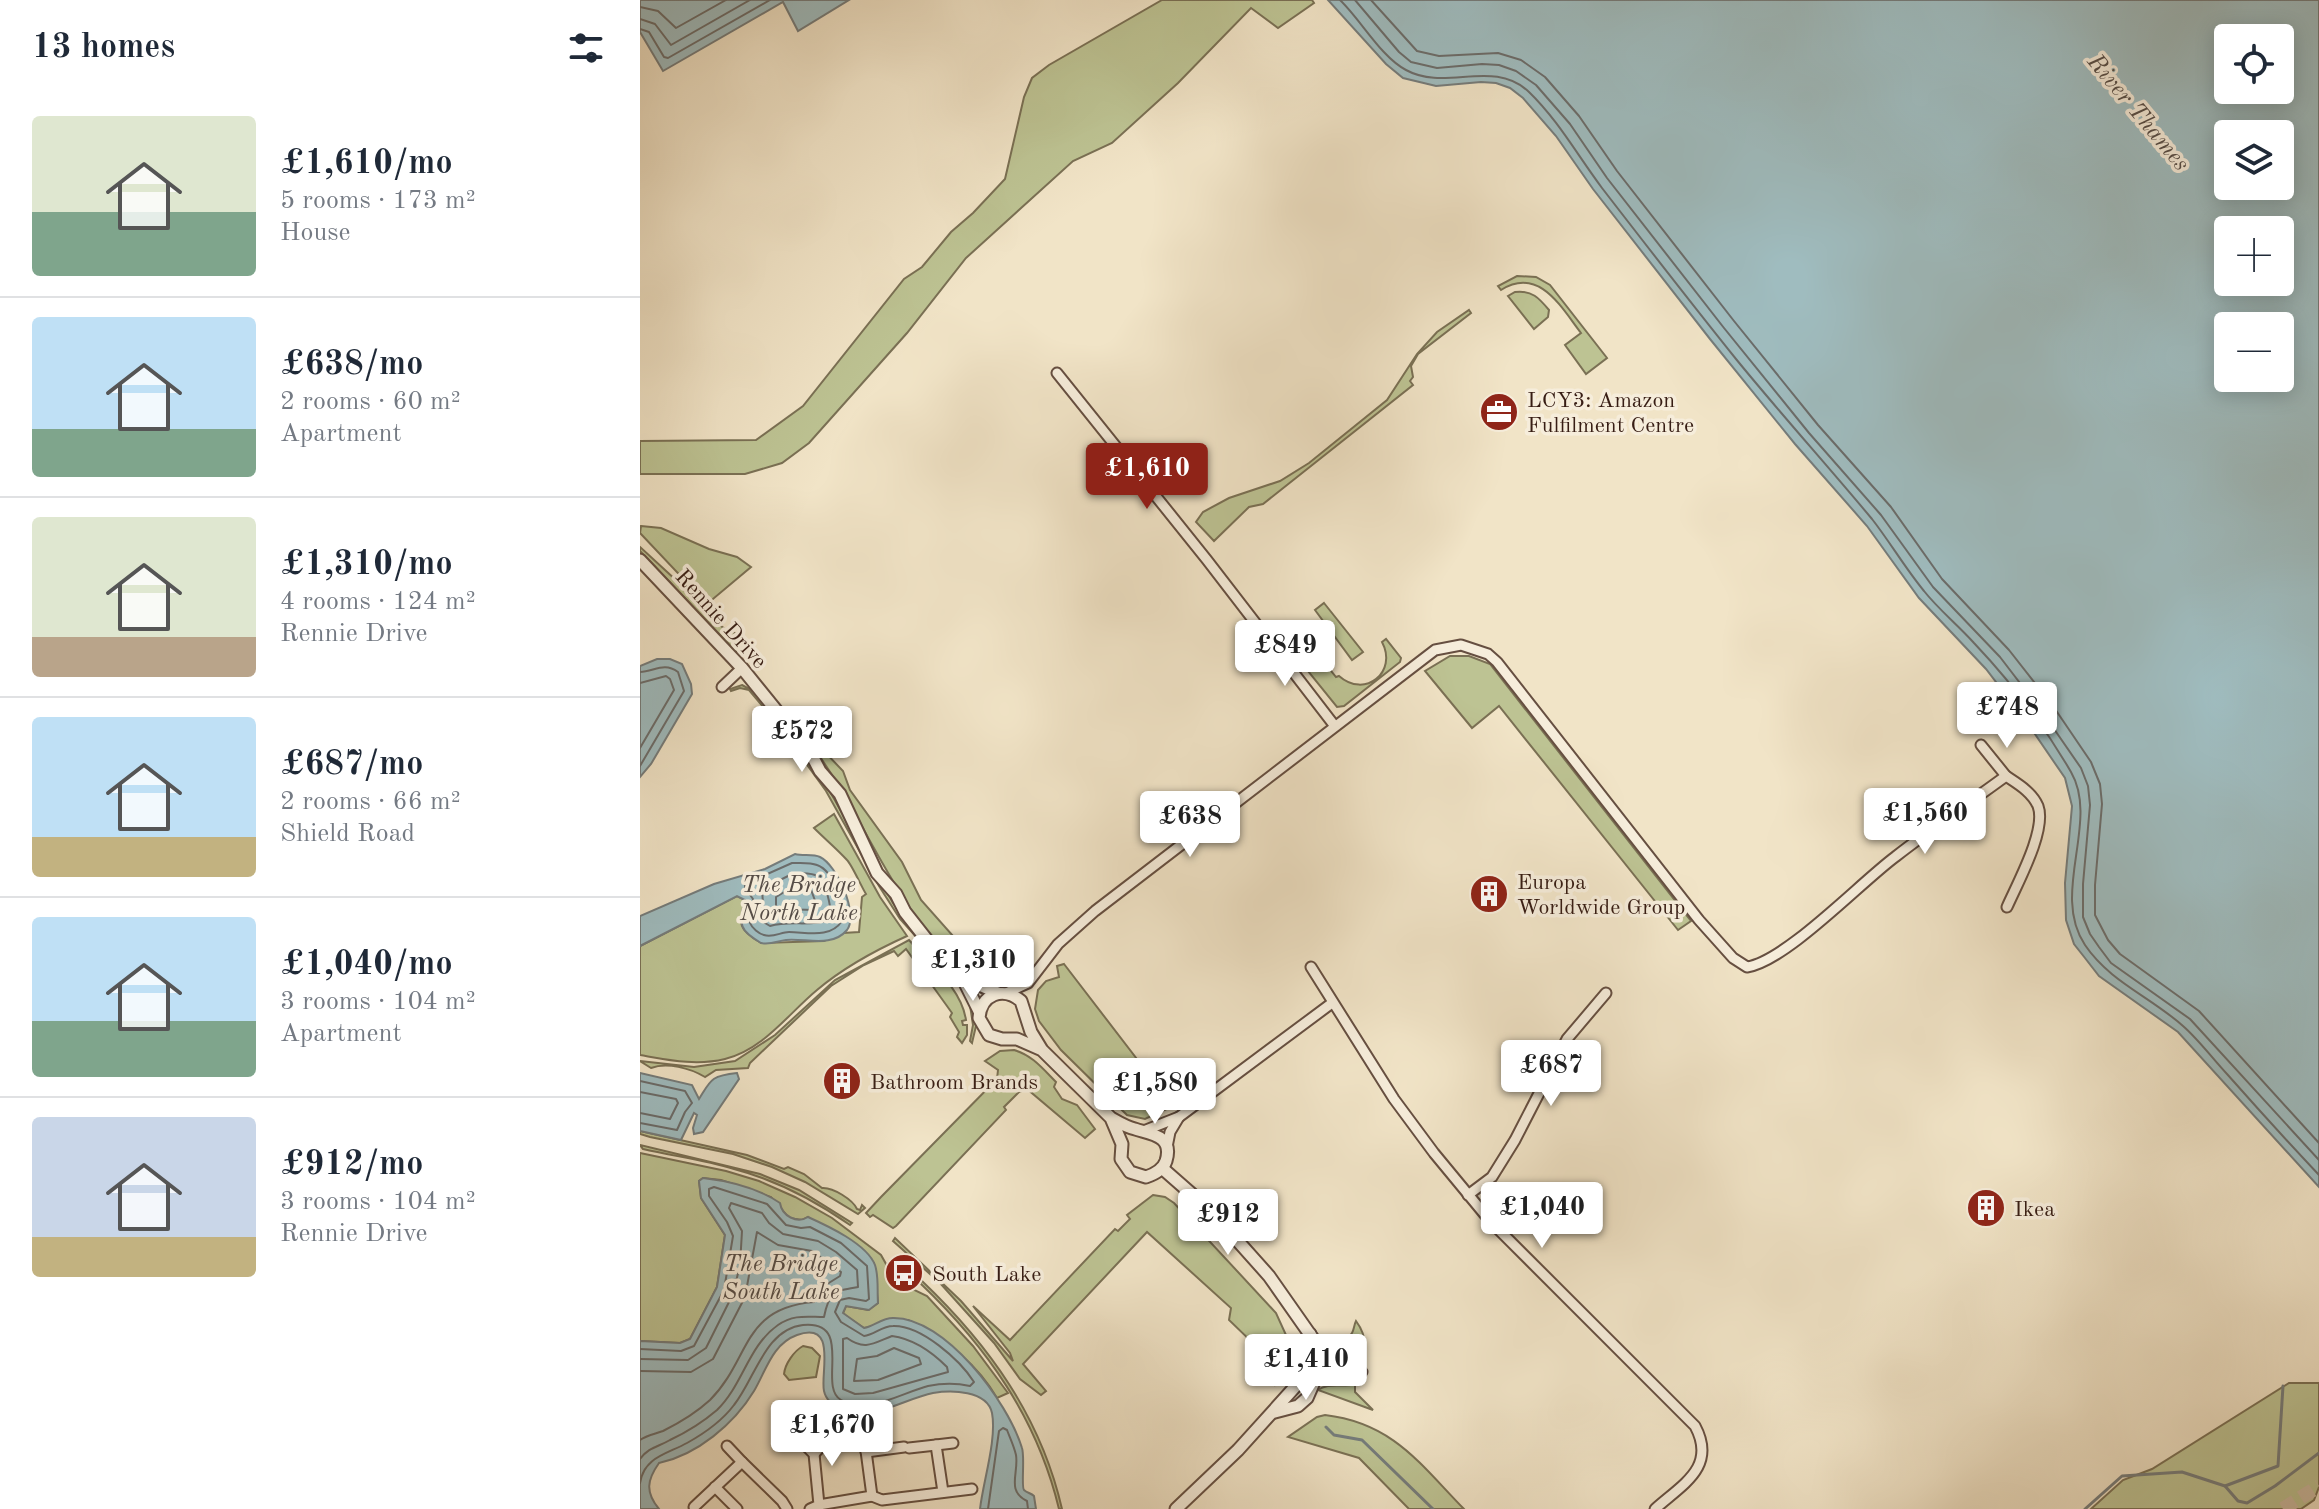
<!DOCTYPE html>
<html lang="en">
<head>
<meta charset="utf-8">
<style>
	:root { --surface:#fff; --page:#f2f2f3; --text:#1f2937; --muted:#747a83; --line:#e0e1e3; --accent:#8f2418 }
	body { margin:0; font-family:"Old Standard TT",serif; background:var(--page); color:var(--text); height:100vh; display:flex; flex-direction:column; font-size:30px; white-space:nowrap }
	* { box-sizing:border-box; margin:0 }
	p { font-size:26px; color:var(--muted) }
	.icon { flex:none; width:44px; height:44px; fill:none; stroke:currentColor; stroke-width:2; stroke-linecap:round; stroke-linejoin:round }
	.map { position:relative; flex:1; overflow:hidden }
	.drawer { display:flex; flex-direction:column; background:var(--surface); width:640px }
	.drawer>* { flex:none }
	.tools { position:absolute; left:1574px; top:24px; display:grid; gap:16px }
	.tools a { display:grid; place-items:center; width:80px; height:80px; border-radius:8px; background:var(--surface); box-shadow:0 4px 20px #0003; font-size:40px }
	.price { position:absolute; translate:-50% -68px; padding:0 18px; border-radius:8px; background:#fff; color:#222; font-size:26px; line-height:52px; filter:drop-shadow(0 2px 4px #0008) }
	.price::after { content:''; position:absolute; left:50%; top:48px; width:24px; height:18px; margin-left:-12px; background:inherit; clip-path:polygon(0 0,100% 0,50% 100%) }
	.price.on { background:var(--accent); color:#fff }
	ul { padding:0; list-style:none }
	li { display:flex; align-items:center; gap:24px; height:200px; padding:0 32px }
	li+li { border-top:2px solid var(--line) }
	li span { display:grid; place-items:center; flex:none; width:224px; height:160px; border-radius:8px; color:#555 }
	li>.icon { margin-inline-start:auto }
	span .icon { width:96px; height:96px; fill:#fffc; stroke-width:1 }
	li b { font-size:34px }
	h2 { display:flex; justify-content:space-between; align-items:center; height:96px; padding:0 32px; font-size:34px }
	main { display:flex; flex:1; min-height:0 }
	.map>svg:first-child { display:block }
</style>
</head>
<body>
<main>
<section class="drawer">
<h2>13 homes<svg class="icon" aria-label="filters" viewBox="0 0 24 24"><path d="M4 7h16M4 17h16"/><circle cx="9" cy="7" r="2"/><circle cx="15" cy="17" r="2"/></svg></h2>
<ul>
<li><span style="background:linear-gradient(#dfe7d0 60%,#7fa58c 0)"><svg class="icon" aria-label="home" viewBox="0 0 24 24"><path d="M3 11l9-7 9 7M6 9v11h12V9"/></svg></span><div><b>£1,610/mo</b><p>5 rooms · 173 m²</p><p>House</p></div></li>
<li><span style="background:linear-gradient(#bfe0f5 70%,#7fa58c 0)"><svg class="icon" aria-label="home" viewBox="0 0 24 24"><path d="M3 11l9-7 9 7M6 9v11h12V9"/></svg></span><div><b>£638/mo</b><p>2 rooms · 60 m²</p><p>Apartment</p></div></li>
<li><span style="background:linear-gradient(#dfe7d0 75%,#b9a48a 0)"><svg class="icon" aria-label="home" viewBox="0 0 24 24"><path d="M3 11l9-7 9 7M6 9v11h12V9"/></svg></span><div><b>£1,310/mo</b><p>4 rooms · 124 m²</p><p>Rennie Drive</p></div></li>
<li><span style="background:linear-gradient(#bfe0f5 75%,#c2b280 0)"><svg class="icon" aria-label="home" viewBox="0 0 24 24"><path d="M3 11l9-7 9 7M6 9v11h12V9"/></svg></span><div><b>£687/mo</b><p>2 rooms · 66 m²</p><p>Shield Road</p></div></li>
<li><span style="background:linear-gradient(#bfe0f5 65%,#7fa58c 0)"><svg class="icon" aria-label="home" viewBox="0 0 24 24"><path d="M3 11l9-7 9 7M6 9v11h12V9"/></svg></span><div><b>£1,040/mo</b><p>3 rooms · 104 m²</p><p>Apartment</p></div></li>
<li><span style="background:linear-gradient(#c9d6e8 75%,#c2b280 0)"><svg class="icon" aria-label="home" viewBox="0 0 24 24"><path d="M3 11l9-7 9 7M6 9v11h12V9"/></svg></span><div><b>£912/mo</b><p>3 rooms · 104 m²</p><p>Rennie Drive</p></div></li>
</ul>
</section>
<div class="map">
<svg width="1679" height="1509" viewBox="0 0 1679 1509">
	<rect width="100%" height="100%" fill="#f1e4c7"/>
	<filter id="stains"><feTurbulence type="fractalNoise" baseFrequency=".0025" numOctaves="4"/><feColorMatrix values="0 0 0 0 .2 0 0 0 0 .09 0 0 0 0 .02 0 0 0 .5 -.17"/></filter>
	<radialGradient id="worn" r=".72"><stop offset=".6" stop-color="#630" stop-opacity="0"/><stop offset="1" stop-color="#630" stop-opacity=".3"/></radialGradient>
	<g fill="#bdc393" stroke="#7a7054" stroke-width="2">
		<path d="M522 0H672L674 3 638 28 611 8 538 83 472 143 433 161 326 258 267 333 169 443 142 463 105 474H0V441L116 440 163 406 264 279 282 267 311 232 333 213 365 179 384 97 392 78 409 65Z"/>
		<path d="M877 276 896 277 910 285 967 358 946 374 925 345 941 333C921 307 899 266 861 290L858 286Z"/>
		<path d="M875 292C892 290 899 298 909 310L908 317 894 329 868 296Z"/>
		<path d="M829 310 831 313 778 354 771 366 773 377 770 381 773 385 623 504 609 507 574 541 556 522 563 512 589 498 640 481 669 463 747 400 777 354 797 332Z"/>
		<path d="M1 526 21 528 69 549 97 557 111 567 67 604 0 533Z"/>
		<path d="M0 547 38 582 62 611 85 629 95 633 103 653 100 656 0 551Z"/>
		<path d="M684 603 723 652 712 660 675 610Z"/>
		<path d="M653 623 696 677 699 676C725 699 758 672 742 642L746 639 761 658 760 662 704 706 697 707 638 634Z"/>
		<path d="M810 656H829L850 664 1051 921 1038 930 859 706 832 728 785 671Z"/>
		<path d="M102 685 115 692 184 781 253 903 290 952 317 979 332 1002 336 1026 332 1043 330 1041 333 1025 330 1005 322 988 260 919 239 886 186 791 139 726 109 690 100 688 91 691 90 689Z"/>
		<path d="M180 747 203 771 210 790 262 862 281 900 337 963 334 975 361 986C301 988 234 846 208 801 198 783 186 766 175 749Z"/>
		<path d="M194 814 240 897 267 936C236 950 203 968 177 990 148 1014 123 1050 85 1059 56 1066 29 1060 0 1055V946L97 896 105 900C99 924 97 929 121 943L184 941 203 933 219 932 222 897 226 894C221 886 212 865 207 860 197 849 185 839 174 828Z"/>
		<path d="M269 940C290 965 321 987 326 1020L322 1021 323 1025H327V1035L322 1043 317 1037 319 1032 310 1017 312 1013 266 949 258 956 254 951 224 965 191 986 110 1063 108 1068 76 1070 65 1077C50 1068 27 1062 11 1068L0 1061 54 1067 95 1061 135 1035 195 980Z"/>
		<path d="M424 964 533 1106 505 1119 487 1115 421 1050 399 1021 395 1009 398 990 406 981 419 977 417 966Z"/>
		<path d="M374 1050C392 1055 403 1069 416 1082L414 1087 422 1099 437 1105 455 1129 445 1138 387 1089 379 1092 364 1107 366 1110 256 1226 253 1228 233 1215 230 1217 226 1213 241 1197 357 1079 358 1070 345 1061 360 1051Z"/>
		<path d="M0 1131 107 1155 144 1169 148 1167 164 1174 182 1188C193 1187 213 1200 217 1209L220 1210 222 1205 225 1208 218 1214 165 1182 132 1167 93 1154 10 1137 0 1134Z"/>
		<path d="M0 1145 120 1174 159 1190 212 1223 210 1225C174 1200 136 1180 94 1169 64 1160 33 1156 3 1149Z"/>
		<path d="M0 1153 86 1171 119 1181 155 1197 192 1218 241 1255 250 1271 268 1287 287 1296 333 1346 368 1393 357 1398C337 1364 304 1338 268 1320L224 1328 206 1316 203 1313 206 1306 228 1310 238 1303 234 1263 168 1217 162 1220 149 1218 131 1197 81 1180 63 1178 59 1181 61 1198 85 1235 77 1287 50 1339 40 1343 0 1341Z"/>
		<path d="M513 1195 525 1197 534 1203 636 1313 646 1335 653 1366 635 1385 627 1373 609 1355 616 1346 589 1320 591 1308 507 1232 383 1364 406 1391 401 1395 380 1379 354 1343 300 1283 253 1241 255 1238 321 1301 373 1361 370 1353 333 1306 370 1340 475 1229 478 1231 490 1219 487 1215Z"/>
		<path d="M282 1281C349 1345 401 1417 422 1509H419C397 1418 347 1347 280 1283Z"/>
		<path d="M716 1321C728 1337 727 1353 715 1369L697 1372 685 1362 681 1347C690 1344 706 1343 712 1333 714 1330 714 1325 716 1321Z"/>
		<path d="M163 1346 172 1348 180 1356 176 1377 149 1380 144 1374C145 1364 154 1351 163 1346Z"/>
		<path d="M1649 1383H1679V1487L1674 1500 1661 1509H1451L1483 1480 1512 1469Z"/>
		<path d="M715 1384V1392L733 1410 678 1390C688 1382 703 1388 715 1384Z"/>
		<path d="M685 1415C753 1423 780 1464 824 1509H769L719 1458 648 1437 677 1417Z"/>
	</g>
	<g fill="#9fbcbf" stroke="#757c7b" stroke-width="2" fill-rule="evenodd">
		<path d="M0 0H209L158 31 143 2 23 71 0 32Z"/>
		<path d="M688 0H1679V1187L1538 1032 1459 976 1445 958 1434 944 1426 920 1425 883 1432 806 1425 778 1388 724 1346 669 1279 598 1227 526 1155 444 1070 339 953 189 916 136 883 98 870 88 856 83 841 82 796 86 763 78 746 64ZM1588 38H1640V90H1588ZM1588 134H1640V186H1588ZM1640 230V282H1588V230ZM1640 326V378H1588V326Z"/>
		<path d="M17 659H30L42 664 51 684 52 694 11 764 0 777V666Z"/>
		<path d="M155 854C163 856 173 854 180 857 197 865 219 914 207 930 192 948 166 938 146 940 137 941 131 945 121 943 97 929 100 924 105 900L97 896 0 946V916L74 884 125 869Z"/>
		<path d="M0 1073 52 1085 59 1099C71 1080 70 1076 97 1073L99 1079 63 1132 54 1134 53 1128 57 1115 54 1113 41 1140 0 1131Z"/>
		<path d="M63 1178C89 1181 118 1188 140 1203 142 1216 157 1224 168 1217 188 1226 227 1244 235 1265 239 1277 237 1291 238 1303L229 1310 206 1306 203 1313 224 1328C234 1326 242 1318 253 1318 305 1317 368 1402 382 1448 385 1457 381 1487 384 1490 387 1493 391 1493 394 1496L396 1509H340C343 1482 357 1439 352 1413 347 1390 311 1390 293 1393 263 1399 232 1423 200 1408 192 1404 186 1400 184 1391 180 1374 198 1320 157 1335 132 1344 126 1371 114 1391 94 1424 57 1455 19 1463 7 1480 5 1492 19 1509H0V1341L40 1343 50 1339 77 1287 85 1235 61 1198 59 1181Z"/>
	</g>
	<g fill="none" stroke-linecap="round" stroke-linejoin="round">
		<g stroke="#6b6c6a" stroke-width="2">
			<path d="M700 0C721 20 741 57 766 70 806 92 853 58 889 92 918 120 938 156 962 188 1006 245 1051 303 1096 359 1140 413 1187 465 1232 519 1250 542 1265 568 1284 591 1299 610 1318 625 1334 643 1370 681 1405 727 1431 772 1460 822 1410 893 1445 945 1470 982 1511 997 1543 1026 1559 1040 1572 1058 1587 1074 1617 1108 1648 1142 1679 1175"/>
			<path d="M715 0 759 52 771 62 797 68 842 64 859 65 876 71 896 85 930 124 967 178 1084 328 1169 433 1241 515 1293 587 1360 657 1403 713 1441 768 1448 786 1450 805 1443 884V917L1450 934 1459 947 1471 963 1550 1019 1679 1160"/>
			<path d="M731 0 777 51 799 56 858 53 881 60 905 77 939 116 977 171 1094 321 1178 425 1251 507 1302 579 1369 650 1413 706 1451 762 1460 784 1462 804 1455 885V915L1468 940 1480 954 1559 1011 1679 1143"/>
			<path d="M0 7 18 11 36 28 86 0"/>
			<path d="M0 19 15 24 31 45 110 0"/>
			<path d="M0 29 9 32 24 57 28 58 130 0"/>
			<path d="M0 672C15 671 24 662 38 672L44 691 0 766"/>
			<path d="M0 683 26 676 30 679 34 690 0 748"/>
			<path d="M152 863C159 863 170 862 177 865 196 872 201 904 202 921 190 939 167 932 149 932 141 932 133 938 124 935 119 934 112 928 110 923 105 915 113 908 113 899L105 888V884Z"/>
			<path d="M154 873C160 873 170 873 175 875 187 882 192 909 190 920 171 927 150 920 130 926L120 920 123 904 122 889Z"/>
			<path d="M156 885 170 887 177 906 176 910 136 909V897Z"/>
			<path d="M0 1081 45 1091 52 1103 45 1112 37 1130 0 1123"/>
			<path d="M0 1092 36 1099 38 1103 30 1119 0 1113"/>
			<path d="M252 1336C274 1339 292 1352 307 1367L308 1372 233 1393 215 1394 203 1389V1339L207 1338C225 1351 234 1343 252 1336Z"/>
			<path d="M254 1348 279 1358 281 1364 238 1380 214 1381 217 1359 237 1356Z"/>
			<path d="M0 1349 41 1351 54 1346 84 1290 93 1236 87 1222 69 1196V1189L74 1187 127 1204 146 1225 161 1228 170 1227 201 1243 227 1266 229 1299 226 1301 209 1298 200 1300 195 1312 201 1322 224 1336C234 1335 242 1326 253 1326 281 1325 320 1360 334 1382L330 1386C317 1383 302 1383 288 1386 261 1393 228 1415 201 1400 177 1387 215 1320 163 1325 125 1329 115 1379 94 1405 82 1421 65 1433 47 1443 27 1454 4 1457 0 1483"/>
			<path d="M0 1359 48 1360 66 1348 93 1294 100 1265 102 1231 89 1208 91 1203 122 1213 129 1223 143 1234 178 1241 196 1252 217 1270 218 1287C195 1291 189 1291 184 1317 167 1317 154 1314 138 1325 108 1346 103 1385 77 1410 63 1422 47 1432 30 1440 18 1447 9 1447 0 1459"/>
			<path d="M0 1371 51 1372 73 1359 105 1297 117 1232 138 1245 172 1251 201 1272 200 1276 184 1286 174 1302C101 1308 111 1359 70 1400 57 1412 39 1423 23 1431 15 1434 7 1435 0 1440"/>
			<path d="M348 1509 359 1431 363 1428 367 1430C370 1438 374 1446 376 1455 379 1473 366 1491 387 1501L388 1509"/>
		</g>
		<g stroke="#757c7b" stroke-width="3">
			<path d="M686 1427 694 1435 722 1440 793 1509"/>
			<path d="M1585 1486 1638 1466 1643 1386"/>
			<path d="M1445 1509 1482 1476 1542 1472 1585 1486 1598 1501 1607 1503 1635 1486 1679 1453"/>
		</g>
		<path stroke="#ccbca3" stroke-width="14" stroke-dasharray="14 7" stroke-linecap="butt" d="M1643 1509 1679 1486"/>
		<g stroke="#664f41" stroke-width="13">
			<g id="minor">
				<path d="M417 373 567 560 694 725"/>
				<path d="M82 687 102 668"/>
				<path d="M1341 745 1366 776"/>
				<path d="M671 967 754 1099 794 1153 851 1222 1055 1426C1077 1467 1043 1484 1015 1509"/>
				<path d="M366 993 388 983 418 944 455 911 795 650 821 645 848 654 857 662 1059 920 1093 958 1107 967C1146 961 1220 883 1255 857 1291 829 1329 803 1366 776 1378 784 1392 792 1398 806 1407 830 1377 884 1367 907"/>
				<path d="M506 1130 539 1117 692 1003"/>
				<path d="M527 1147 530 1132 539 1117"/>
				<path d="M828 1195 852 1177 875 1140 927 1039 966 993"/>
				<path d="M673 1372 695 1379 716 1378 722 1372"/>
				<path d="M145 1425 174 1454 179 1505 170 1509"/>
				<path d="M296 1445 313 1443"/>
				<path d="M87 1446 102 1462"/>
				<path d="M269 1448 296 1445 303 1492"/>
				<path d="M226 1452 264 1447"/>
				<path d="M174 1454 185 1442"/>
				<path d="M75 1487 97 1509"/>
				<path d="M232 1496 242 1500 332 1489"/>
				<path d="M179 1505 232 1496 224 1436"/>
				<path d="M54 1507 102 1462 142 1501 147 1509"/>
			</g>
		</g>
		<g stroke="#664f41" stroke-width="15">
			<g id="tertiary">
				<path d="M0 560 102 668 170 752 180 771 200 794 237 873 256 894 265 912 298 954 323 978 358 993"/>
				<path d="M323 979 339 1011"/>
				<path d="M402 1050 377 1039H362L349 1035 339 1018C341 994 363 986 381 1001L391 1032 402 1050 471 1118 482 1144 481 1159 490 1172 506 1177C515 1174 523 1170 526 1161 534 1135 510 1134 495 1129 486 1127 478 1122 471 1118"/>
				<path d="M522 1168 571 1211 629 1276 676 1343 678 1373 667 1398 658 1406 635 1412"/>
				<path d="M536 1509 598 1450 663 1378 668 1371 670 1334"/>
			</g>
		</g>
		<use href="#minor" stroke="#f6eddb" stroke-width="9"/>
		<use href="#tertiary" stroke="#f6eddb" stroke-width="11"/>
	</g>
	<defs>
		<g id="office-disc" transform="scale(2)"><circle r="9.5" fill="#8f2418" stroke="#f6eddb"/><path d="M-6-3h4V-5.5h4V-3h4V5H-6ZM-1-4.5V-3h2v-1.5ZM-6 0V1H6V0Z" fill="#fff"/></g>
		<g id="building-disc" transform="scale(2)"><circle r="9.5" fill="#8f2418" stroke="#f6eddb"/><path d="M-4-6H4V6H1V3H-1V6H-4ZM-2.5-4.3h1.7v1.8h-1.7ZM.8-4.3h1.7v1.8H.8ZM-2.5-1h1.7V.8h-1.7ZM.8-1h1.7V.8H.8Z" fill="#fff"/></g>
		<g id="bus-disc" transform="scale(2)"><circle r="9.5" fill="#8f2418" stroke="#f6eddb"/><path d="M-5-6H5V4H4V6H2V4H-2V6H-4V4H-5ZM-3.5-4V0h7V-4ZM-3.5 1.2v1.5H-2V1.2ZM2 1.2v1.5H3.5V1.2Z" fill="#fff"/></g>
	</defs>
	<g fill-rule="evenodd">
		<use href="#office-disc" x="859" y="412"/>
		<use href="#building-disc" x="849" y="894"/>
		<use href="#building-disc" x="202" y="1081"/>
		<use href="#building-disc" x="1346" y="1208"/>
		<use href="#bus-disc" x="264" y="1273"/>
	</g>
	<g text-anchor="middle" stroke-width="7" stroke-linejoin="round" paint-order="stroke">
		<g font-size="22" fill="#371d14" stroke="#f6eddb" text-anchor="start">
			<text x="887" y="407">LCY3: Amazon<tspan x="887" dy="25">Fulfilment Centre</tspan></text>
			<text x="877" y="889">Europa<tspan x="877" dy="25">Worldwide Group</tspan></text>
			<text x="230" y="1089">Bathroom Brands</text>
			<text x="1374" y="1216">Ikea</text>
			<text x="292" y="1281">South Lake</text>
		</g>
		<g font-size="22" fill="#371d14" stroke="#f6eddb">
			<text transform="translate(82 618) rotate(48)" y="8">Rennie Drive</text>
		</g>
		<g font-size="24" font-style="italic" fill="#564d47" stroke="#f6eddb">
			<text transform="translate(1499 112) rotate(50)" y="8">River Thames</text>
			<text x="159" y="892">The Bridge<tspan x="159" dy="28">North Lake</tspan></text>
			<text x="141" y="1271">The Bridge<tspan x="141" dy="28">South Lake</tspan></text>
		</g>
	</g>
	<rect width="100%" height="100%" filter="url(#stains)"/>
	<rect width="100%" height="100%" fill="url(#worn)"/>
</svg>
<div class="tools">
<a><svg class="icon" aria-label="locate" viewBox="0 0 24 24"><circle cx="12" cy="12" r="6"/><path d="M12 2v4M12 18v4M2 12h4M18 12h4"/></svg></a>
<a><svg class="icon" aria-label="layers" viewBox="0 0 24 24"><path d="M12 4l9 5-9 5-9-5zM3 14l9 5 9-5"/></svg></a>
<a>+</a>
<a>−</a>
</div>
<b class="price on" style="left:507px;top:511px">£1,610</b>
<b class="price" style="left:645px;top:688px">£849</b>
<b class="price" style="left:1367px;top:750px">£748</b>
<b class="price" style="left:162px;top:774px">£572</b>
<b class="price" style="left:1285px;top:856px">£1,560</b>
<b class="price" style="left:550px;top:859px">£638</b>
<b class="price" style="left:333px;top:1003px">£1,310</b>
<b class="price" style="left:911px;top:1108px">£687</b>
<b class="price" style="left:515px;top:1126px">£1,580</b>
<b class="price" style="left:902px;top:1250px">£1,040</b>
<b class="price" style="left:588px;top:1257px">£912</b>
<b class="price" style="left:666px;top:1402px">£1,410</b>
<b class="price" style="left:192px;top:1468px">£1,670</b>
</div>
</main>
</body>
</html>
